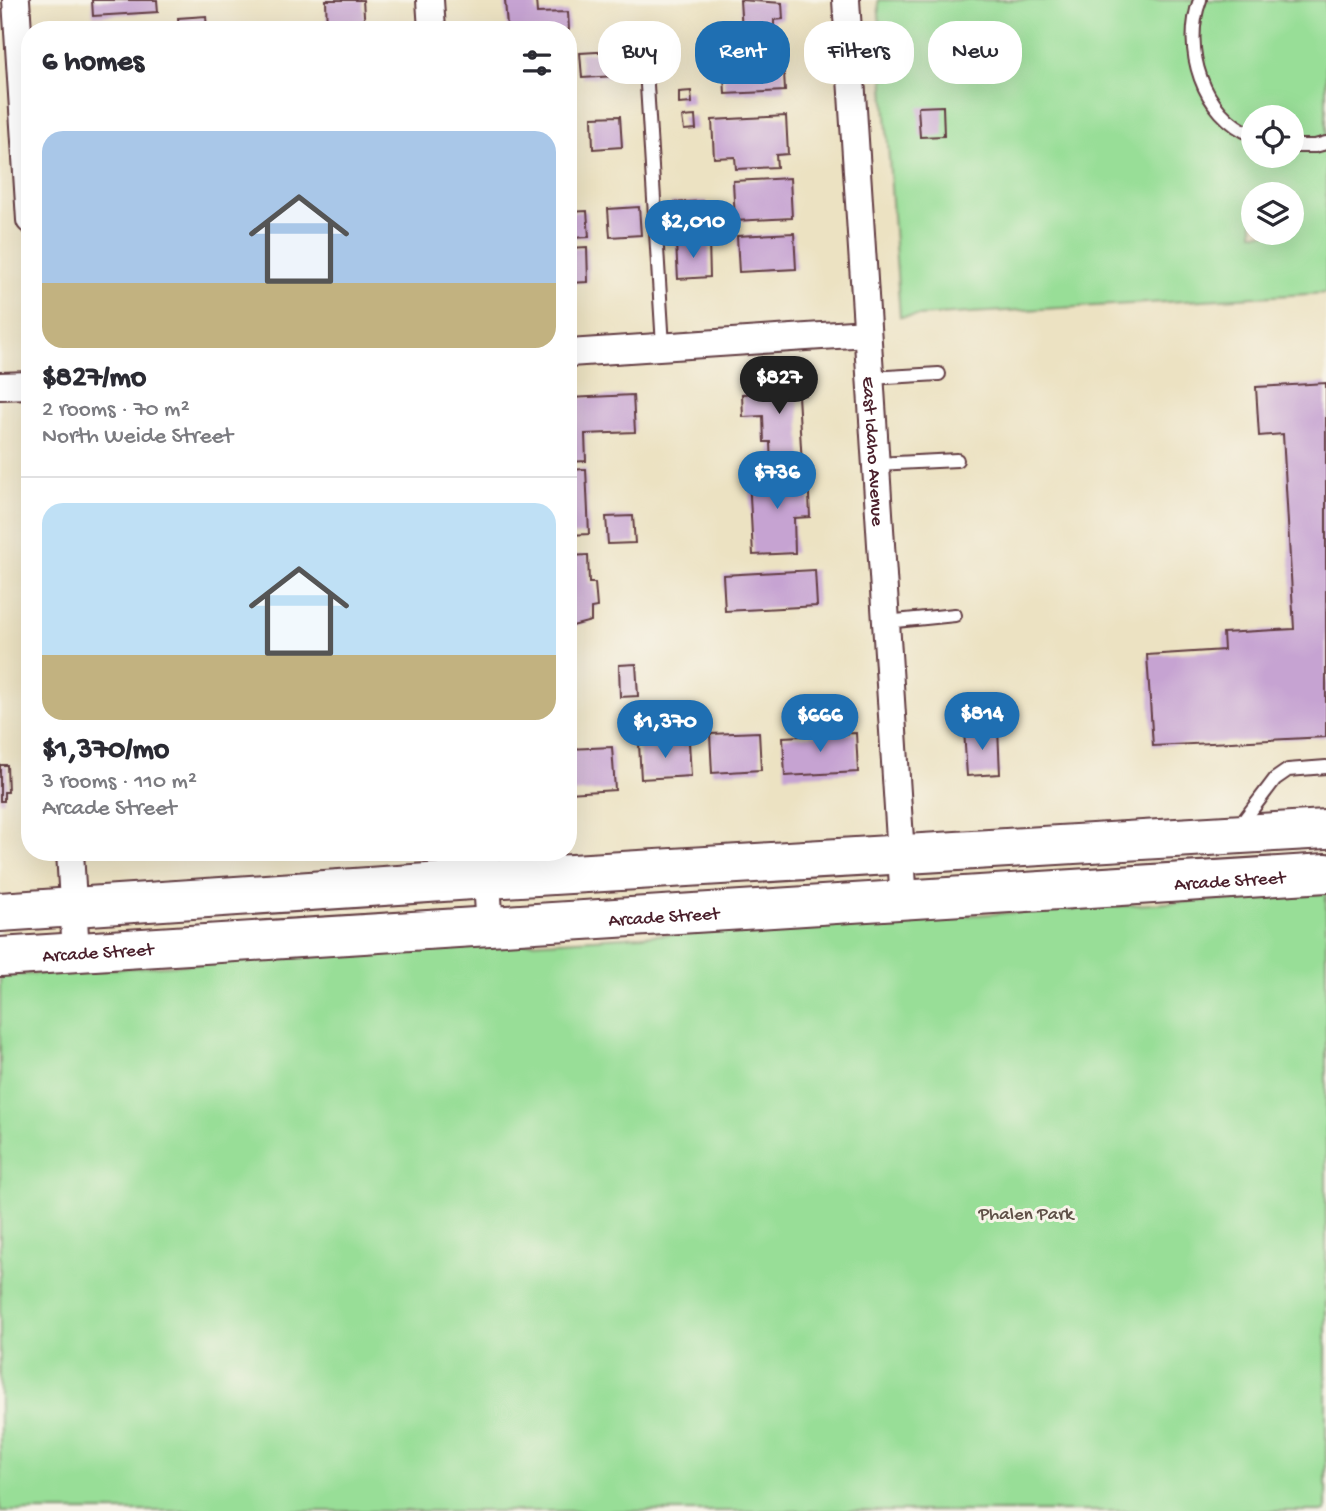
<!DOCTYPE html>
<html lang="en">
<head>
<meta charset="utf-8">
<style>
	:root { --surface:#fff; --page:#f7f7f7; --text:#2b2b33; --muted:#7c7c81; --line:#e1e1e2; --accent:#1f6fb2 }
	body { margin:0; font-family:"Gochi Hand",sans-serif; background:var(--page); color:var(--text); height:100vh; display:flex; flex-direction:column; font-size:26px; white-space:nowrap }
	* { box-sizing:border-box; margin:0 }
	p { font-size:23px; color:var(--muted) }
	.icon { flex:none; width:38px; height:38px; fill:none; stroke:currentColor; stroke-width:2; stroke-linecap:round; stroke-linejoin:round }
	.map { position:relative; flex:1; overflow:hidden }
	.details { position:absolute; left:21px; top:21px; width:556px; height:840px; display:flex; flex-direction:column; background:var(--surface); border-radius:28px; box-shadow:0 7px 28px #0002 }
	.details>* { flex:none }
	.guide { position:absolute; left:598px; top:21px; width:621px; height:63px; display:flex; gap:14px }
	.tools { position:absolute; left:1241px; top:105px; display:grid; gap:14px }
	.tools a { display:grid; place-items:center; width:63px; height:63px; border-radius:50%; background:var(--surface); box-shadow:0 7px 28px #0002; font-size:35px }
	.price { position:absolute; translate:-50% -60px; padding:0 16px; border-radius:24px; background:var(--accent); color:#fff; font-size:23px; line-height:46px; filter:drop-shadow(0 2px 4px #0008) }
	.price::after { content:''; position:absolute; left:50%; top:42px; width:21px; height:16px; margin-left:-10px; background:inherit; clip-path:polygon(0 0,100% 0,50% 100%) }
	.price.selected { background:#222; color:#fff }
	ul { padding:0; list-style:none }
	li { display:grid; align-content:center; gap:14px; height:371px; padding:0 21px }
	li+li { border-top:2px solid var(--line) }
	li span { display:grid; place-items:center; height:217px; border-radius:21px; color:#555 }
	li>.icon { margin-inline-start:auto }
	span .icon { width:126px; height:126px; fill:#fffc; stroke-width:1 }
	li b { font-size:30px }
	h2 { display:flex; justify-content:space-between; align-items:center; height:84px; padding:0 21px; font-size:30px }
	.chip { padding:0 24px; border-radius:28px; background:var(--surface); box-shadow:0 7px 28px #0002; font-size:24px; line-height:63px }
	.chip.selected { background:var(--accent); color:#fff }
	.map>svg:first-child { display:block }
</style>
</head>
<body>
<div class="map">
<svg width="1326" height="1511" viewBox="0 0 1326 1511">
	<rect width="100%" height="100%" fill="#f7f3e8"/>
	<filter id="ink" filterUnits="userSpaceOnUse"><feTurbulence type="fractalNoise" baseFrequency=".0143" numOctaves="2"/><feDisplacementMap in="SourceGraphic" scale="14" xChannelSelector="R" yChannelSelector="G"/><feConvolveMatrix kernelMatrix="1 2 1 2 8 2 1 2 1" color-interpolation-filters="sRGB"/></filter>
	<filter id="wash" filterUnits="userSpaceOnUse"><feTurbulence type="fractalNoise" baseFrequency=".00686" numOctaves="4" result="noise"/><feDisplacementMap in="SourceGraphic" scale="28" xChannelSelector="R" yChannelSelector="G"/><feGaussianBlur stdDeviation="1.57" result="paint"/><feColorMatrix in="noise" values="0 0 0 0 0 0 0 0 0 0 0 0 0 0 0 0 0 1.4 0 .05"/><feComposite in="paint" operator="in"/></filter>
	<g filter="url(#wash)">
		<rect width="100%" height="100%" fill="#ece2c2"/>
		<g fill="#98de97" stroke="#717e61" stroke-width="2" fill-rule="evenodd">
			<path d="M878 0H1326V293L900 317ZM1253 117H1292V156H1253ZM1253 194H1292V233H1253Z"/>
			<path d="M1326 893V1511H0V976Z"/>
		</g>
		<g id="blocks">
			<g fill="#c6a3d2">
				<path d="M92 0H157L158 12 93 16Z"/>
				<path d="M326 0H363L365 30H327Z"/>
				<path d="M505 0H536L537 13 568 12 569 30H511L507 27Z"/>
				<path d="M740 0 782 3 783 19 774 20V29L742 31Z"/>
				<path d="M206 16 207 30H179L178 18Z"/>
				<path d="M614 51 616 76 582 78 580 53Z"/>
				<path d="M783 53 785 91 725 94 723 57Z"/>
				<path d="M691 91 692 103 679 104V92Z"/>
				<path d="M943 106 944 136 920 137 918 107Z"/>
				<path d="M620 116 622 147 593 149 592 117Z"/>
				<path d="M695 116 696 129 684 130 682 117Z"/>
				<path d="M786 116 788 154 776 155 777 167 736 169 735 157 714 158 712 120Z"/>
				<path d="M790 178 792 218 735 221 733 181Z"/>
				<path d="M707 201 709 230 673 232 671 203Z"/>
				<path d="M639 207 641 235 610 237 608 209Z"/>
				<path d="M587 211 589 237 569 238V212Z"/>
				<path d="M794 233 796 269 739 272 737 236Z"/>
				<path d="M709 241 710 277 678 279 676 243Z"/>
				<path d="M587 247 588 282 569 283V248Z"/>
				<path d="M804 374 805 395H798L802 465 771 466 770 442H764L763 416 743 417 742 394 762 393 761 376Z"/>
				<path d="M1326 383V737L1153 746 1147 655 1224 650 1223 633 1294 629 1283 434 1259 436 1256 387Z"/>
				<path d="M633 395 635 432 585 434 586 461 569 462V398Z"/>
				<path d="M586 469 589 534 569 535V470Z"/>
				<path d="M808 473 810 517 794 518 795 553 753 555 749 476Z"/>
				<path d="M633 516 635 543 608 544 606 517Z"/>
				<path d="M588 555 589 583H595L597 607 591 608V621L569 627V556Z"/>
				<path d="M815 570 817 606 725 611 723 575Z"/>
				<path d="M636 664 638 696 620 697 619 665Z"/>
				<path d="M998 729 1000 774 967 776 964 730Z"/>
				<path d="M759 732 761 770 712 773 710 734Z"/>
				<path d="M856 733 858 772 785 776 783 737Z"/>
				<path d="M689 742 691 776 641 779 639 744Z"/>
				<path d="M612 747 615 790 569 793V749Z"/>
				<path d="M0 765H7L8 792H4V801H0Z"/>
			</g>
		</g>
	</g>
	<g filter="url(#ink)">
		<use href="#blocks" fill-opacity="0" stroke="#623c42" stroke-width="2"/>
		<g fill="none" stroke-linecap="round" stroke-linejoin="round">
			<g stroke="#623c42" stroke-width="16">
				<g id="service">
					<path d="M1200 0C1182 48 1202 115 1253 135"/>
					<path d="M646 69 663 346"/>
					<path d="M1292 146H1315L1326 143"/>
					<path d="M870 378 939 374"/>
					<path d="M876 464 957 460"/>
					<path d="M886 622 955 615"/>
					<path d="M1238 828 1275 779 1288 770 1326 767"/>
				</g>
			</g>
			<g stroke="#623c42" stroke-width="30">
				<g id="minor">
					<path d="M16 0 30 220"/>
					<path d="M430 0 432 30"/>
					<path id="s1" d="M846 0 904 902"/>
					<path d="M569 353 867 333"/>
					<path d="M0 386 30 385"/>
					<path d="M70 852 76 953"/>
					<path d="M485 852 490 928"/>
				</g>
			</g>
			<g stroke="#623c42" stroke-width="42">
				<g id="primary">
					<path d="M0 912 487 879 1326 829"/>
					<path id="s2" d="M0 957 1326 873"/>
				</g>
			</g>
			<use href="#service" stroke="#fff" stroke-width="12"/>
			<use href="#minor" stroke="#fff" stroke-width="26"/>
			<use href="#primary" stroke="#fff" stroke-width="38"/>
		</g>
	</g>
	<g text-anchor="middle" stroke-width="6" stroke-linejoin="round" paint-order="stroke">
		<g font-size="19" fill="#4a1f2b" stroke="#f7f3e8">
			<text dy="7" stroke="none"><textPath href="#s1" startOffset="452">East Idaho Avenue</textPath></text>
			<text dy="7" stroke="none"><textPath href="#s2" startOffset="1232">Arcade Street</textPath></text>
			<text dy="7" stroke="none"><textPath href="#s2" startOffset="665">Arcade Street</textPath></text>
			<text dy="7" stroke="none"><textPath href="#s2" startOffset="98">Arcade Street</textPath></text>
		</g>
		<g font-size="19" fill="#5e4f46" stroke="#f7f3e8">
			<text x="1026" y="1219">Phalen Park</text>
		</g>
	</g>
</svg>
<div class="tools">
<a><svg class="icon" aria-label="locate" viewBox="0 0 24 24"><circle cx="12" cy="12" r="6"/><path d="M12 2v4M12 18v4M2 12h4M18 12h4"/></svg></a>
<a><svg class="icon" aria-label="layers" viewBox="0 0 24 24"><path d="M12 4l9 5-9 5-9-5zM3 14l9 5 9-5"/></svg></a>
</div>
<b class="price" style="left:693px;top:260px">$2,010</b>
<b class="price selected" style="left:779px;top:416px">$827</b>
<b class="price" style="left:777px;top:511px">$736</b>
<b class="price" style="left:982px;top:752px">$814</b>
<b class="price" style="left:820px;top:754px">$666</b>
<b class="price" style="left:665px;top:760px">$1,370</b>
<div class="guide">
<a class="chip">Buy</a>
<a class="chip selected">Rent</a>
<a class="chip">Filters</a>
<a class="chip">New</a>
</div>
<section class="details">
<h2>6 homes<svg class="icon" aria-label="filters" viewBox="0 0 24 24"><path d="M4 7h16M4 17h16"/><circle cx="9" cy="7" r="2"/><circle cx="15" cy="17" r="2"/></svg></h2>
<ul>
<li><span style="background:linear-gradient(#a9c7e8 70%,#c2b280 0)"><svg class="icon" aria-label="home" viewBox="0 0 24 24"><path d="M3 11l9-7 9 7M6 9v11h12V9"/></svg></span><div><b>$827/mo</b><p>2 rooms · 70 m²</p><p>North Weide Street</p></div></li>
<li><span style="background:linear-gradient(#bfe0f5 70%,#c2b280 0)"><svg class="icon" aria-label="home" viewBox="0 0 24 24"><path d="M3 11l9-7 9 7M6 9v11h12V9"/></svg></span><div><b>$1,370/mo</b><p>3 rooms · 110 m²</p><p>Arcade Street</p></div></li>
</ul>
</section>
</div>
</body>
</html>
